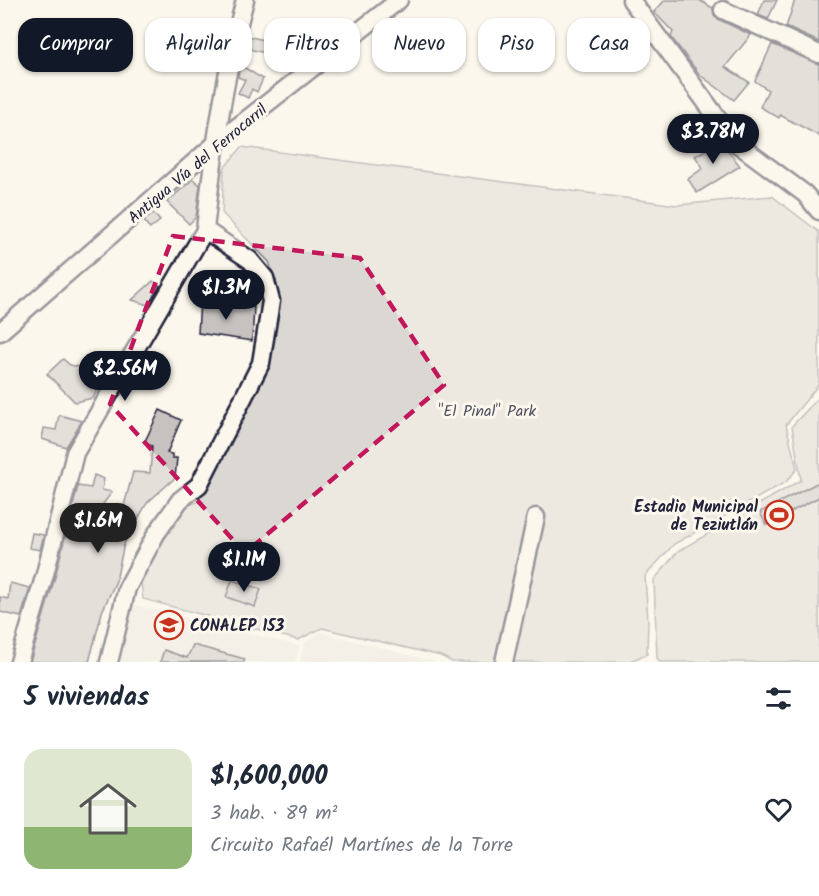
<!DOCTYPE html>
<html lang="es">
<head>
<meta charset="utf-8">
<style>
	:root { --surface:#fff; --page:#f6f6f7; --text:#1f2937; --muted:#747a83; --line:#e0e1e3; --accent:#111827 }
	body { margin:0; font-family:Kalam,sans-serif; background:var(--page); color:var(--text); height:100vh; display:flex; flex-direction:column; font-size:22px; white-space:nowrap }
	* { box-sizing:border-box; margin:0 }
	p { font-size:20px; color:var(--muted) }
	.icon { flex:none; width:33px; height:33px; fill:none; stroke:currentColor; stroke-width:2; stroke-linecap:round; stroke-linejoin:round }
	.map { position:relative; height:662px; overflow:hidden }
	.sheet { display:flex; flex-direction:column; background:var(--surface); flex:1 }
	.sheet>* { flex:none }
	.top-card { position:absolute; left:18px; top:18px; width:783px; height:54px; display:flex; gap:12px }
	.price { position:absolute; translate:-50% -51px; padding:0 14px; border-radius:21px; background:var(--accent); color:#fff; font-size:20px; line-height:39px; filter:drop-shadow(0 2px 3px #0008) }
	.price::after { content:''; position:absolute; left:50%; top:36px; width:18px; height:14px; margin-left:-9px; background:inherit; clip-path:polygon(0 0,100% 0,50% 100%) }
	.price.active { background:#222; color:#fff }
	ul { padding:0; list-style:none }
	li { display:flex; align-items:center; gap:18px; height:150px; padding:0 24px }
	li+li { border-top:2px solid var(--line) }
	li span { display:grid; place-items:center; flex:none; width:168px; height:120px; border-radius:18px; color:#555 }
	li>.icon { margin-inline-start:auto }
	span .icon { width:72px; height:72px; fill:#fffc; stroke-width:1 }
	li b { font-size:26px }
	h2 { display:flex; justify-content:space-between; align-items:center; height:72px; padding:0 24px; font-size:26px }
	.tag { padding:0 21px; border-radius:18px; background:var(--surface); box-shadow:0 2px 4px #0004; font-size:21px; line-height:54px }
	.tag.active { background:var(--accent); color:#fff }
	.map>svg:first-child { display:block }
</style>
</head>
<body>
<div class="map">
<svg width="819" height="662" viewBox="0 0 819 662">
	<rect width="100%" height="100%" fill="#fbf7ec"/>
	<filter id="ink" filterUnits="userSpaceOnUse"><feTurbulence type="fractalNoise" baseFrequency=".0167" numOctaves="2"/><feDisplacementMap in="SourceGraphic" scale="12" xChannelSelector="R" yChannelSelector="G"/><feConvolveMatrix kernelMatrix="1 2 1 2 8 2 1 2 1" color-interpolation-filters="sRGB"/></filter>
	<g filter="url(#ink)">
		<g fill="#ebe7df">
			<path d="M132 604 300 646 295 662H109V655Z"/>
			<path d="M320 632 437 662H300L304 643Z"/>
		</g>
		<g fill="#dbd8d3" stroke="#7e7d87" stroke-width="1.5">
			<path d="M242 147 677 205 772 196 819 232V384L786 425 797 469 786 482 674 544 645 576 648 620 647 654 628 662H452L441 656 322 628 298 640 143 599 141 582 162 536 184 507 198 502 269 347 276 282 269 262 222 213 224 168Z"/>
			<path d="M819 397V662H660L657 658 654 580 678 551 801 480 792 426Z"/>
		</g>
		<g fill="#c6c2c0" stroke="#22223b" stroke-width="1.5">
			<path d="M665 0H699L713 8 714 16 718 19 751 35 725 67 749 82 734 100 700 75 671 37 673 32 654 12Z"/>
			<path d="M764 0H777L768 19 758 15Z"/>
			<path d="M795 0H819V42L786 27Z"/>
			<path d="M247 36 281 44 279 56 244 48Z"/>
			<path d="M772 44 819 64V136L780 115 779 118 760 107 768 90 755 81Z"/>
			<path d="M240 65 263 79 257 92 252 89 248 98 238 93 245 80 238 77Z"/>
			<path d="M713 136 716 142 720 140 740 166 697 193 688 179 703 168 695 156 707 149 703 142Z"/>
			<path d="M193 179 200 185 196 217 189 224 167 202Z"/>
			<path d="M153 213 160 221 150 229 144 221Z"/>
			<path d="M153 281 160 286 148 305 132 300Z"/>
			<path d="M200 301 254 307 252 341 198 333Z"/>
			<path d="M94 354 115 359 93 398 75 402 47 374 63 359 70 365 79 367Z"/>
			<path d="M160 410 181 420 167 453 172 454V458H177L175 478 147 503 124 544 116 581 102 612 89 662H30L55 577 78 486 91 488 94 475 104 479 102 490 112 492 91 520 121 517 133 472 150 473 152 446 144 443Z"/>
			<path d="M59 415 82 421 66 447 42 439 44 428 56 430Z"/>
			<path d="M819 482V497L766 525 760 512Z"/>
			<path d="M32 533 44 535 40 550 29 548Z"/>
			<path d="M232 580 261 589 255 607 226 597Z"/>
			<path d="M10 583 30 588 21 617 0 612V597L8 599Z"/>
			<path d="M193 645 245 659 244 662H160L164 650 187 658Z"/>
		</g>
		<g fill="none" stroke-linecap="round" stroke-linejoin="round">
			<g stroke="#22223b" stroke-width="21">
				<g id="minor">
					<path d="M631 0 735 142 805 194 819 211"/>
					<path d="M723 10 819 54"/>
					<path d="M0 332 214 145 399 0"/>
					<path d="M19 662 45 574 75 453 205 230"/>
					<path d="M109 662 127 588 156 534 180 500 199 485 261 363 271 301 265 278 250 260 205 230C213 153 224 75 245 0"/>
					<path d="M504 662 536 517"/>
				</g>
			</g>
			<use href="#minor" stroke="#fbf7ec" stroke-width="16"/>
		</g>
	</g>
	<path d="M0 0H819V662H0ZM173 236 360 258 444 385 245 553 110 404Z" fill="#fbf7ec" fill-opacity=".55" fill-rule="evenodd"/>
	<path fill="none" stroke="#c2185b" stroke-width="4.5" stroke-dasharray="12 8" stroke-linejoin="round" d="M173 236 360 258 444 385 245 553 110 404Z"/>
	<defs>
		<g id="stadium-ring" transform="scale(1.5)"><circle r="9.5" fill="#fbf7ec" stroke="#c8321e" stroke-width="1.5"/><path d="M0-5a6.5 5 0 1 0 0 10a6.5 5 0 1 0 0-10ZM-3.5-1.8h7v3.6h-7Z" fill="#c8321e"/></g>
		<g id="school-ring" transform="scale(1.5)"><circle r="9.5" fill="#fbf7ec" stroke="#c8321e" stroke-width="1.5"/><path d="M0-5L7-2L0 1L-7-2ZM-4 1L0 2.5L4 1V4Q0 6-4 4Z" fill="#c8321e"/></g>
	</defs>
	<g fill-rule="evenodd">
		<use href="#stadium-ring" x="779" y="515"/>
		<use href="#school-ring" x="169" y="625"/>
	</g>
	<g text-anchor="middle" stroke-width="6" stroke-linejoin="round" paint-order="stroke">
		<g font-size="16" fill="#22223b" stroke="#fbf7ec">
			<text transform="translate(197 163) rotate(-40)" y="6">Antigua Vía del Ferrocarril</text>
		</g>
		<g font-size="16" fill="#505061" stroke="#fbf7ec">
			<text x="487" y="416">"El Pinal" Park</text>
		</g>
		<g font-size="16" font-weight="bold" fill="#22223b" stroke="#fbf7ec" text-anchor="end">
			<text x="758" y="512">Estadio Municipal<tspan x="758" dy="18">de Teziutlán</tspan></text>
			<text x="190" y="631" text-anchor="start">CONALEP 153</text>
		</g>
	</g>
</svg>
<b class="price" style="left:713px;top:165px">$3.78M</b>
<b class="price" style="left:226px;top:321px">$1.3M</b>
<b class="price" style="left:125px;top:402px">$2.56M</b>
<b class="price active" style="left:98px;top:554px">$1.6M</b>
<b class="price" style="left:244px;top:593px">$1.1M</b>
<div class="top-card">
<a class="tag active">Comprar</a>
<a class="tag">Alquilar</a>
<a class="tag">Filtros</a>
<a class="tag">Nuevo</a>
<a class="tag">Piso</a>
<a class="tag">Casa</a>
</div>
</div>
<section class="sheet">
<h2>5 viviendas<svg class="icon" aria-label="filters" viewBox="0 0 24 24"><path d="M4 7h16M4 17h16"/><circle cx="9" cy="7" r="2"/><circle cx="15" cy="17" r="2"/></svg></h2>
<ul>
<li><span style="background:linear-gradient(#dfe7d0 65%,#8fb573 0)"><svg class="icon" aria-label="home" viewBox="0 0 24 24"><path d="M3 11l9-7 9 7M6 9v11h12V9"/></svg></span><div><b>$1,600,000</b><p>3 hab. · 89 m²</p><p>Circuito Rafaél Martínes de la Torre</p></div><svg class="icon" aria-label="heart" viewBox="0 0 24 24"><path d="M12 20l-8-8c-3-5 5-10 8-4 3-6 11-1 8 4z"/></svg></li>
</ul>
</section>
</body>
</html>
